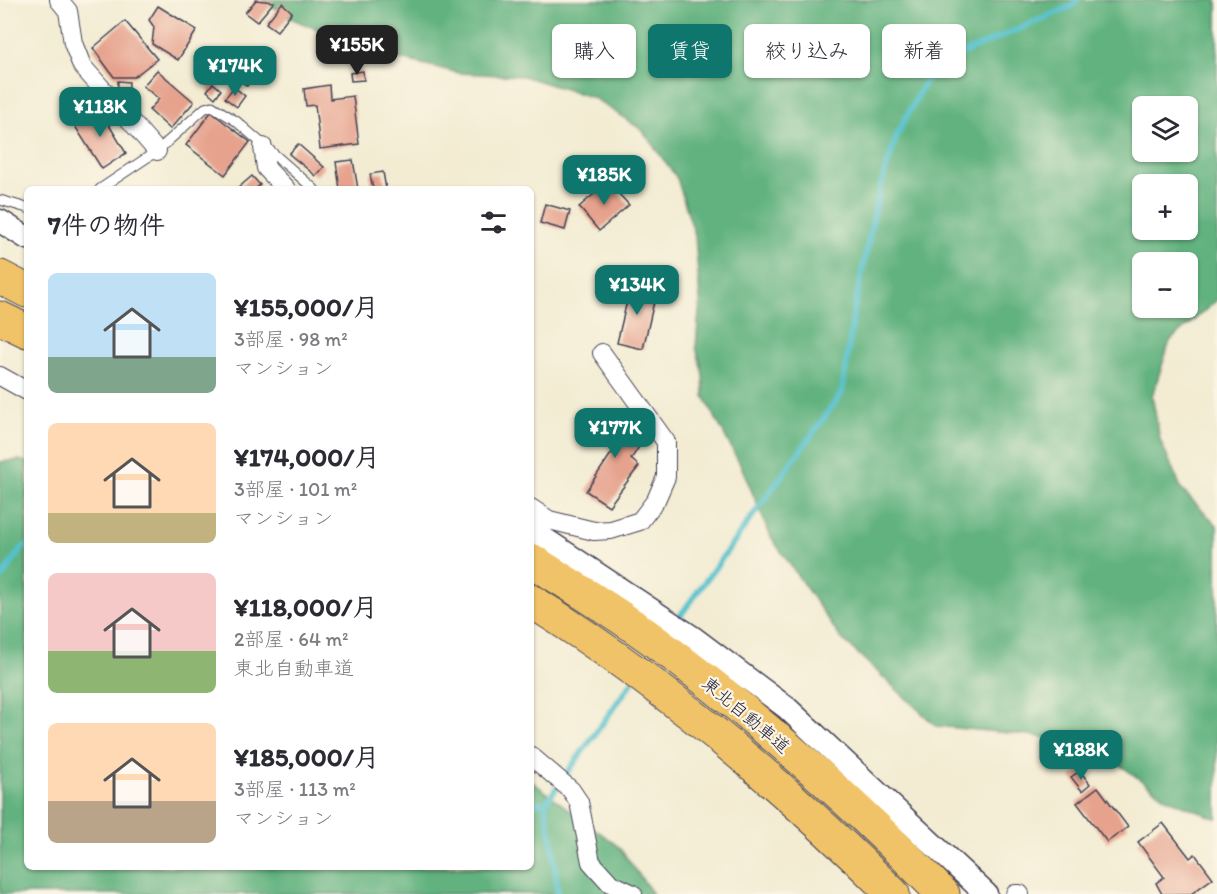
<!DOCTYPE html>
<html lang="ja">
<head>
<meta charset="utf-8">
<style>
	:root { --surface:#fff; --page:#f2f2f3; --text:#2b2b33; --muted:#7c7c81; --accent:#0f766e }
	body { margin:0; font-family:Itim,"Klee One",sans-serif; background:var(--page); color:var(--text); height:100vh; display:flex; flex-direction:column; font-size:22px; white-space:nowrap }
	* { box-sizing:border-box; margin:0 }
	p { font-size:20px; color:var(--muted) }
	.icon { flex:none; width:33px; height:33px; fill:none; stroke:currentColor; stroke-width:2; stroke-linecap:round; stroke-linejoin:round }
	.map { position:relative; flex:1; overflow:hidden }
	.details { position:absolute; left:24px; top:186px; width:510px; height:684px; display:flex; flex-direction:column; background:var(--surface); border-radius:9px; box-shadow:0 2px 4px #0004 }
	.details>* { flex:none }
	.hud { position:absolute; left:552px; top:24px; width:570px; height:54px; display:flex; gap:12px }
	.fabs { position:absolute; left:1132px; top:96px; display:grid; gap:12px }
	.fabs a { display:grid; place-items:center; width:66px; height:66px; border-radius:9px; background:var(--surface); box-shadow:0 2px 4px #0004; font-size:30px }
	.price { position:absolute; translate:-50% -51px; padding:0 14px; border-radius:12px; background:var(--accent); color:#fff; font-size:20px; line-height:39px; filter:drop-shadow(0 2px 3px #0008) }
	.price::after { content:''; position:absolute; left:50%; top:36px; width:18px; height:14px; margin-left:-9px; background:inherit; clip-path:polygon(0 0,100% 0,50% 100%) }
	.price.on { background:#222; color:#fff }
	ul { padding:0; list-style:none }
	li { display:flex; align-items:center; gap:18px; height:150px; padding:0 24px }
	li span { display:grid; place-items:center; flex:none; width:168px; height:120px; border-radius:9px; color:#555 }
	li>.icon { margin-inline-start:auto }
	span .icon { width:72px; height:72px; fill:#fffc; stroke-width:1 }
	li b { font-size:26px }
	h2 { display:flex; justify-content:space-between; align-items:center; height:72px; padding:0 24px; font-size:26px }
	.pill { padding:0 21px; border-radius:9px; background:var(--surface); box-shadow:0 2px 4px #0004; font-size:21px; line-height:54px }
	.pill.on { background:var(--accent); color:#fff }
	.map>svg:first-child { display:block }
</style>
</head>
<body>
<div class="map">
<svg width="1217" height="894" viewBox="0 0 1217 894">
	<rect width="100%" height="100%" fill="#fcf5e5"/>
	<filter id="ink" filterUnits="userSpaceOnUse"><feTurbulence type="fractalNoise" baseFrequency=".0167" numOctaves="2"/><feDisplacementMap in="SourceGraphic" scale="12" xChannelSelector="R" yChannelSelector="G"/><feConvolveMatrix kernelMatrix="1 2 1 2 8 2 1 2 1" color-interpolation-filters="sRGB"/></filter>
	<filter id="wash" filterUnits="userSpaceOnUse"><feTurbulence type="fractalNoise" baseFrequency=".008" numOctaves="4" result="noise"/><feDisplacementMap in="SourceGraphic" scale="24" xChannelSelector="R" yChannelSelector="G"/><feGaussianBlur stdDeviation="1.35" result="paint"/><feColorMatrix in="noise" values="0 0 0 0 0 0 0 0 0 0 0 0 0 0 0 0 0 1.4 0 .05"/><feComposite in="paint" operator="in"/></filter>
	<g filter="url(#wash)">
		<rect width="100%" height="100%" fill="#f3ecd3"/>
		<g fill="#62b27f" stroke="#426a5d" stroke-width="1.5" fill-rule="evenodd">
			<path d="M264 0H1217V300L1170 341 1152 396 1160 440 1182 490 1217 525V819L1166 798 1095 747 1029 735 936 726 840 637 771 537 742 468 704 396 703 374 696 347 700 301 695 236 677 178 642 130 594 98 523 76 459 73 369 51 288 17ZM1143 106H1188V152H1143ZM1143 184H1188V230H1143ZM1143 262H1188V308H1143Z"/>
			<path d="M19 460 27 462V867H531V781L619 847 653 894H0V462Z"/>
		</g>
		<g fill="none" stroke-linecap="round" stroke-linejoin="round">
			<g stroke="#54c1cc" stroke-width="6">
				<path d="M0 580 21 549 27 546"/>
				<path d="M677 620 842 393 854 311 879 191 897 135 933 66 1072 6 1077 0"/>
				<path d="M531 801 545 804"/>
				<path d="M558 894 552 840 545 804 632 682"/>
			</g>
		</g>
		<g id="blocks">
			<g fill="#e6a28d">
				<path d="M256 0 274 2 257 22 245 13Z"/>
				<path d="M282 3 292 12 277 31 266 23Z"/>
				<path d="M158 6 197 30 178 60 152 44 154 27 149 20Z"/>
				<path d="M125 21 157 59 134 77H114L93 48Z"/>
				<path d="M250 62 260 70 247 86 237 78Z"/>
				<path d="M157 70 194 102 170 129 149 110 159 99 143 86Z"/>
				<path d="M363 71 364 80 351 81 350 73Z"/>
				<path d="M118 81 129 82 128 98 117 97Z"/>
				<path d="M213 83 221 90 215 98 207 91Z"/>
				<path d="M329 85 330 99 353 96 359 144 320 149 315 105 306 106 304 89Z"/>
				<path d="M234 87 245 96 237 107 225 98Z"/>
				<path d="M98 107 126 153 102 169 73 123Z"/>
				<path d="M211 112 250 142 225 175 186 145Z"/>
				<path d="M298 144 324 167 316 176 289 154Z"/>
				<path d="M353 160 358 189H340L336 162Z"/>
				<path d="M383 172 386 189H373L370 174Z"/>
				<path d="M252 176 260 185 255 189H237Z"/>
				<path d="M608 182 629 205 599 231 579 207Z"/>
				<path d="M545 204 570 211 565 230 540 223Z"/>
				<path d="M631 284 657 289 643 349 617 343Z"/>
				<path d="M605 413 644 439 631 459 639 466 609 506 586 491 615 448 592 432Z"/>
				<path d="M1080 771 1090 784 1082 791 1071 777Z"/>
				<path d="M1098 787 1128 827 1107 842 1077 803Z"/>
				<path d="M1163 823 1190 858 1195 854 1213 878 1191 894H1162L1156 883 1164 877 1138 842Z"/>
			</g>
		</g>
	</g>
	<g filter="url(#ink)">
		<use href="#blocks" fill-opacity="0" stroke="#414052" stroke-width="1.5"/>
		<g fill="none" stroke-linecap="round" stroke-linejoin="round">
			<g stroke="#414052" stroke-width="11">
				<g id="service">
					<path d="M100 189 157 151 205 108 212 106 236 121 314 189"/>
					<path d="M0 200 27 208"/>
				</g>
			</g>
			<g stroke="#414052" stroke-width="20">
				<g id="minor">
					<path d="M59 0 68 11 73 43 82 66 157 151"/>
					<path d="M263 147 266 168 286 189"/>
					<path d="M0 376 27 391"/>
					<path d="M531 508 549 520 594 531 611 530 640 521 656 500 666 477V442L602 353"/>
					<path d="M531 756 571 790 579 802 591 862 610 883 633 894"/>
					<path d="M1015 894H1020"/>
				</g>
			</g>
			<g stroke="#414052" stroke-width="25">
				<g id="tertiary">
					<path d="M0 221 27 238"/>
					<path d="M531 530 695 639 787 708 986 894"/>
				</g>
			</g>
			<g stroke="#414052" stroke-width="35">
				<g id="motorway">
					<path d="M0 277 27 291"/>
					<path d="M0 318 27 331"/>
					<path d="M531 560C570 585 611 609 649 637 754 714 852 801 943 894"/>
					<path d="M531 601C663 683 783 785 893 894"/>
				</g>
			</g>
			<use href="#service" stroke="#fff" stroke-width="9"/>
			<use href="#minor" stroke="#fff" stroke-width="18"/>
			<use href="#tertiary" stroke="#fff" stroke-width="22"/>
			<use href="#motorway" stroke="#f1c369" stroke-width="33"/>
		</g>
	</g>
	<g text-anchor="middle" stroke-width="4.5" stroke-linejoin="round" paint-order="stroke">
		<g font-size="18" fill="#22223b" stroke="#fcf5e5">
			<text transform="translate(746 715) rotate(40)" y="6">東北自動車道</text>
		</g>
	</g>
</svg>
<div class="fabs">
<a><svg class="icon" aria-label="layers" viewBox="0 0 24 24"><path d="M12 4l9 5-9 5-9-5zM3 14l9 5 9-5"/></svg></a>
<a>+</a>
<a>−</a>
</div>
<b class="price on" style="left:357px;top:76px">¥155K</b>
<b class="price" style="left:235px;top:97px">¥174K</b>
<b class="price" style="left:100px;top:138px">¥118K</b>
<b class="price" style="left:604px;top:206px">¥185K</b>
<b class="price" style="left:637px;top:316px">¥134K</b>
<b class="price" style="left:615px;top:459px">¥177K</b>
<b class="price" style="left:1081px;top:781px">¥188K</b>
<div class="hud">
<a class="pill">購入</a>
<a class="pill on">賃貸</a>
<a class="pill">絞り込み</a>
<a class="pill">新着</a>
</div>
<section class="details">
<h2>7件の物件<svg class="icon" aria-label="filters" viewBox="0 0 24 24"><path d="M4 7h16M4 17h16"/><circle cx="9" cy="7" r="2"/><circle cx="15" cy="17" r="2"/></svg></h2>
<ul>
<li><span style="background:linear-gradient(#bfe0f5 70%,#7fa58c 0)"><svg class="icon" aria-label="home" viewBox="0 0 24 24"><path d="M3 11l9-7 9 7M6 9v11h12V9"/></svg></span><div><b>¥155,000/月</b><p>3部屋 · 98 m²</p><p>マンション</p></div></li>
<li><span style="background:linear-gradient(#ffd9b3 75%,#c2b280 0)"><svg class="icon" aria-label="home" viewBox="0 0 24 24"><path d="M3 11l9-7 9 7M6 9v11h12V9"/></svg></span><div><b>¥174,000/月</b><p>3部屋 · 101 m²</p><p>マンション</p></div></li>
<li><span style="background:linear-gradient(#f6c9c9 65%,#8fb573 0)"><svg class="icon" aria-label="home" viewBox="0 0 24 24"><path d="M3 11l9-7 9 7M6 9v11h12V9"/></svg></span><div><b>¥118,000/月</b><p>2部屋 · 64 m²</p><p>東北自動車道</p></div></li>
<li><span style="background:linear-gradient(#ffd9b3 65%,#b9a48a 0)"><svg class="icon" aria-label="home" viewBox="0 0 24 24"><path d="M3 11l9-7 9 7M6 9v11h12V9"/></svg></span><div><b>¥185,000/月</b><p>3部屋 · 113 m²</p><p>マンション</p></div></li>
</ul>
</section>
</div>
</body>
</html>
